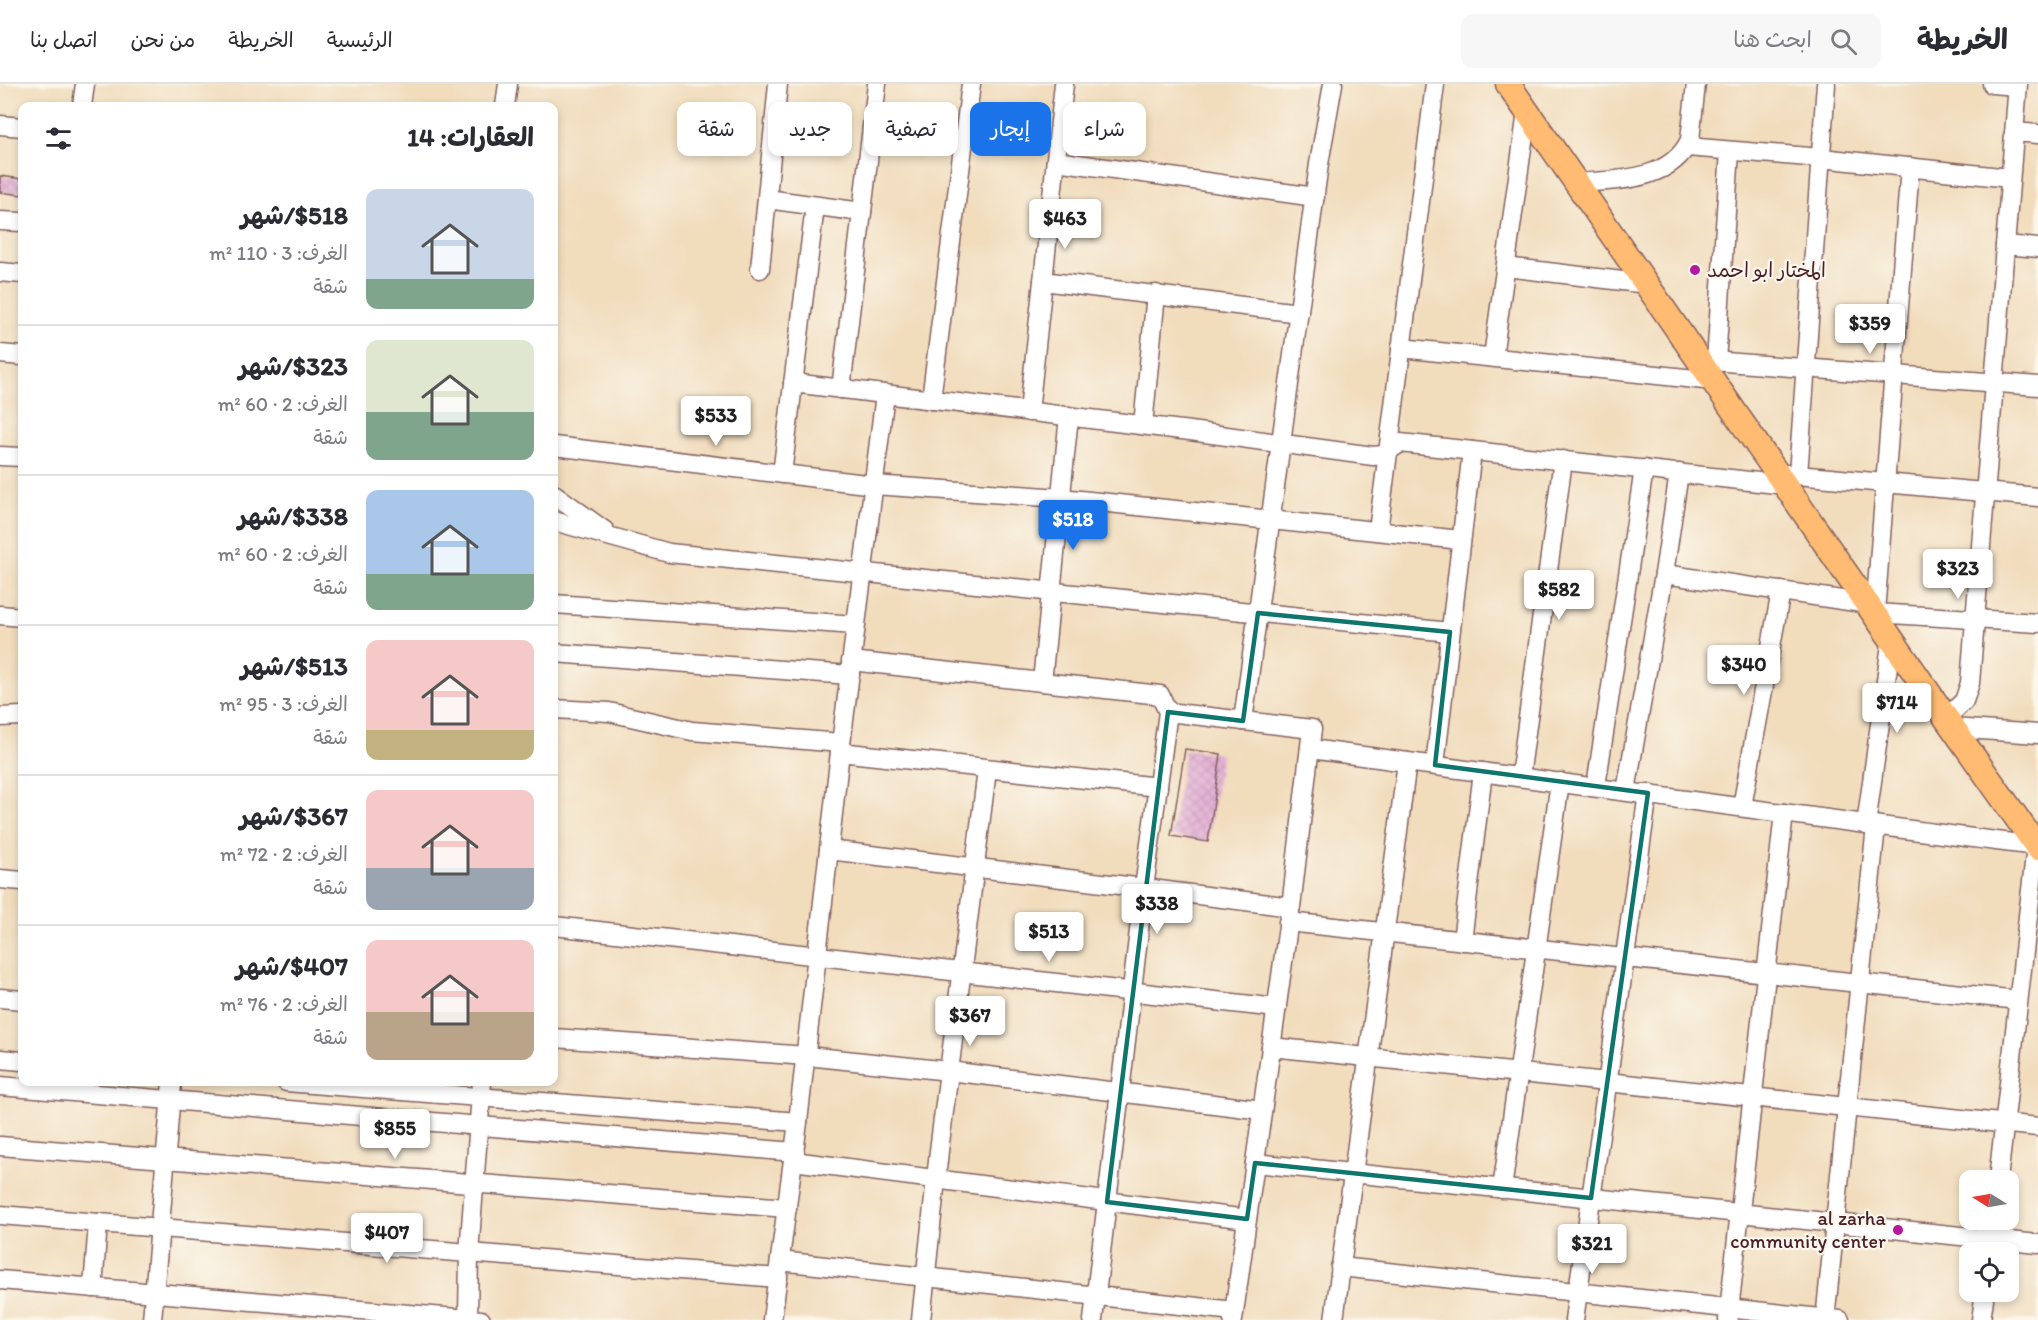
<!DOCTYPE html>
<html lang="ar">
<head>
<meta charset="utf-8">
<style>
	:root { --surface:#fff; --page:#f7f7f7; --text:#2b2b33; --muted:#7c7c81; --line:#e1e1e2; --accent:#1a73e8 }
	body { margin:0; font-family:Itim,"Playpen Sans Arabic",sans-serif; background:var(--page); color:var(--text); direction:rtl; height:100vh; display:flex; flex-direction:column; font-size:22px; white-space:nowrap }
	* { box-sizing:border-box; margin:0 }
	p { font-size:20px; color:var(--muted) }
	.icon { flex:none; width:33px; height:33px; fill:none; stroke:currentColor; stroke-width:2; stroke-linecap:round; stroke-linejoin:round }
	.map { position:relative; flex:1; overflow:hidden; direction:ltr }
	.panel { position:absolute; left:18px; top:18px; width:540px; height:984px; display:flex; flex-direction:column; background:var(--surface); border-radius:12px; box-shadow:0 3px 9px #0003; direction:rtl }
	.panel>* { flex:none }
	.hud { position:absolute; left:576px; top:18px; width:570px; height:54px; direction:rtl; display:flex; gap:12px }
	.needle { width:39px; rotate:281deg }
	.tools { position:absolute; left:1959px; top:1086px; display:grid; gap:12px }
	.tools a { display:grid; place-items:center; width:60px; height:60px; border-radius:12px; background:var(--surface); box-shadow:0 3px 9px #0003; font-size:30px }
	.price { position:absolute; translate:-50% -51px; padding:0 14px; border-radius:6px; background:#fff; color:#222; font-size:20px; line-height:39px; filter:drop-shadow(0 2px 3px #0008) }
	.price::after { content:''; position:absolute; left:50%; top:36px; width:18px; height:14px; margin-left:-9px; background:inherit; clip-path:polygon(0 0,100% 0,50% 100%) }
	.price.selected { background:var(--accent); color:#fff }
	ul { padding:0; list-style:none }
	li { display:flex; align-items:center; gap:18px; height:150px; padding:0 24px }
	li+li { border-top:2px solid var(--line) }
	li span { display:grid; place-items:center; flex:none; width:168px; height:120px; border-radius:12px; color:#555 }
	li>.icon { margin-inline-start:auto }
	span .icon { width:72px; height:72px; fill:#fffc; stroke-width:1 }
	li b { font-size:26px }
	h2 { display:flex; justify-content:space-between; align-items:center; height:72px; padding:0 24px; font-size:26px }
	.pill { padding:0 21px; border-radius:12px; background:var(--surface); box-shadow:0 3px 9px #0003; font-size:21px; line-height:54px }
	.pill.selected { background:var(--accent); color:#fff }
	header { display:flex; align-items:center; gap:36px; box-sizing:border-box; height:84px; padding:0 30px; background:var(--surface); border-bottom:2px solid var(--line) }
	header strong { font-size:28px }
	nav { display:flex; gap:33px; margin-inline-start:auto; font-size:21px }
	.search { width:420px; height:54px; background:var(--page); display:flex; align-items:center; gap:15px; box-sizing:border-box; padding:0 21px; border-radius:12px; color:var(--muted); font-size:22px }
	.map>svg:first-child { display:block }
</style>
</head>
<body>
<header>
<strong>الخريطة</strong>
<div class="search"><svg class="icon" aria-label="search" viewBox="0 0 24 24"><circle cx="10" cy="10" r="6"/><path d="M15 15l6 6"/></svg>ابحث هنا</div>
<nav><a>الرئيسية</a><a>الخريطة</a><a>من نحن</a><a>اتصل بنا</a></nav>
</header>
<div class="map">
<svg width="2038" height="1236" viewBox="0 0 2038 1236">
	<defs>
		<pattern id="building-cross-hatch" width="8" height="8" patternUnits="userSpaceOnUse" patternTransform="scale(1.5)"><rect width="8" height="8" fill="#e4b1d6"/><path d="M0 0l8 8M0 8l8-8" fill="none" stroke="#c598b8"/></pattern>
	</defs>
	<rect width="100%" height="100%" fill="#fbf7ec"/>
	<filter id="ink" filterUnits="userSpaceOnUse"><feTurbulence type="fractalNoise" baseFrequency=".0167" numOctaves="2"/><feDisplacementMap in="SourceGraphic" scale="12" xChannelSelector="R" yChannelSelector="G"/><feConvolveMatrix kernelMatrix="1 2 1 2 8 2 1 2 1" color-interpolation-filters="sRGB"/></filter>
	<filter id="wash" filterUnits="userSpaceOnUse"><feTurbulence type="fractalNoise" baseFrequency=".008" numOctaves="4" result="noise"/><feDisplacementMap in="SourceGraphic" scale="24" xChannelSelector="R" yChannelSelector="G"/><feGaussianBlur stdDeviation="1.35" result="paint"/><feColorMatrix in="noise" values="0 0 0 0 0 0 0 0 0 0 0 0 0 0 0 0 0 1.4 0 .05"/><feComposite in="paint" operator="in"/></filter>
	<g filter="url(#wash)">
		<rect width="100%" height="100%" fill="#f1dcbc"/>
		<g id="blocks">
			<g fill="url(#building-cross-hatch)">
				<path d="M0 92 22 95V111L0 108Z"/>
				<path d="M1185 665 1221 670 1208 758 1171 752Z"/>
			</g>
		</g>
	</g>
	<g filter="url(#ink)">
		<use href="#blocks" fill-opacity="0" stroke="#84615e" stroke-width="1.5"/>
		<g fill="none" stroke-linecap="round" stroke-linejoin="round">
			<g stroke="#84615e" stroke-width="21">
				<g id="minor">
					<path d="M1992 0 2017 2"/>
					<path d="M82 22 85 0"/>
					<path d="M505 22 508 0"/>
					<path d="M0 41 22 43"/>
					<path d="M2014 48 2038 50"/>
					<path d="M1687 63 1821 74 2010 94"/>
					<path d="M1056 77 1315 113"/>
					<path d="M1910 83 1875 529 2038 539"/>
					<path d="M1576 99C1616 96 1670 98 1690 56L1696 0"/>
					<path d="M767 115 862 128 841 305"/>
					<path d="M862 128 877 0"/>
					<path d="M0 137 22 138"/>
					<path d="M2005 161 2038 164"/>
					<path d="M1506 183 1647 200"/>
					<path d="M760 185 778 0"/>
					<path d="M0 188 22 190"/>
					<path d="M1043 197 1299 229"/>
					<path d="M1401 264 1714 297"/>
					<path d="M0 270 22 272"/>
					<path d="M1493 273 1527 28"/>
					<path d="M1700 276 2038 302"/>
					<path d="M1716 278 1730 67"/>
					<path d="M793 299 1190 347 1373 372 1383 371 1400 359 1786 401"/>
					<path d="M931 316 971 0"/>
					<path d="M1029 328 1064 0"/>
					<path d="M1143 341 1156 210"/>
					<path d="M554 362 874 401 1061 414 1461 456"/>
					<path d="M0 372 22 373"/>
					<path d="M782 390 815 122"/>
					<path d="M1786 390 2038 413"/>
					<path d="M1798 391 1826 0"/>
					<path d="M554 410 605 447"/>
					<path d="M554 437 669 469 1450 548"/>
					<path d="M1378 447 1435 0"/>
					<path d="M1664 490 1869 520"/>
					<path d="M554 520 856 541"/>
					<path d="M0 531 22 533"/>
					<path d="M554 569 850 591"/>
					<path d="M851 577 1160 611 1168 628"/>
					<path d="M1042 598 1069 332"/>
					<path d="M554 625 609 628 692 647 841 659"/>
					<path d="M1168 628 1312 645 1291 823 1144 804Z"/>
					<path d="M0 633 22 632"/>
					<path d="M1946 634 1964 617 1970 599 2018 0"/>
					<path d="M1243 637 1319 80 1333 0"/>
					<path d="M1953 644 2038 650"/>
					<path d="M1310 665C1552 697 1794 732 2036 762L1998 1096"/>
					<path d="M840 668 1158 703"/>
					<path d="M1435 681 1472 367"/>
					<path d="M1520 693 1563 376"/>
					<path d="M1596 702 1644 385"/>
					<path d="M1626 707 1664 490 1679 389"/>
					<path d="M1742 723 1781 507"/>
					<path d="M1866 741 1892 553"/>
					<path d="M829 766 1144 804 1093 1236"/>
					<path d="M0 795 22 797"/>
					<path d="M1288 838 2018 916"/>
					<path d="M554 842 1277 924"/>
					<path d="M1462 857 1483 688"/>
					<path d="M0 914 22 916"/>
					<path d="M554 954 807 972 949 987 1262 1026"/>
					<path d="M1271 963 2038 1043"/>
					<path d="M0 975 22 977"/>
					<path d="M286 998 798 1038"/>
					<path d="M0 1002 795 1068"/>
					<path d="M0 1062 787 1124"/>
					<path d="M793 1077 1247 1135"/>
					<path d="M1255 1079 2038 1160"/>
					<path d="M1502 1105 1560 698"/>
					<path d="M0 1131 778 1194"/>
					<path d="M1989 1168 1993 1136"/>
					<path d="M780 1177 1234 1227"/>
					<path d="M1340 1183 1840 1236"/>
					<path d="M0 1196 481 1236"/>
					<path d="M93 1204 98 1139"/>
					<path d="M152 1236 172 998"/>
					<path d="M468 1236 469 1169 482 998"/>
					<path d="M772 1236 798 1038 840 668 885 310"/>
					<path d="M921 1236 939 1067 987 686"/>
					<path d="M1233 1236 1290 828"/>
					<path d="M1334 1236 1407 678"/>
					<path d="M1574 1236 1648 709"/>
					<path d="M1728 1236 1784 729"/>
					<path d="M1825 1236 1876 742"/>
					<path d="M1981 1236 1985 1208"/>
				</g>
			</g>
			<g stroke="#84615e" stroke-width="27">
				<path id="major" d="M1508 0 1946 634 2038 764"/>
			</g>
			<use href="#minor" stroke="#fff" stroke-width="18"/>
			<use href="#major" stroke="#febb71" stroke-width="24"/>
		</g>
	</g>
	<path fill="none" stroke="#0f766e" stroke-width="4.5" stroke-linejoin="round" d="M1258 529 1450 548 1435 681 1648 709 1591 1114 1255 1079 1247 1135 1107 1118 1168 628 1243 637Z"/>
	<g fill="#b5179e" stroke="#fbf7ec" stroke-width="2">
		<circle cx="1695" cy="186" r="6"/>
		<circle cx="1898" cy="1146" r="6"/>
	</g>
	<g text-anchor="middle" stroke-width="4.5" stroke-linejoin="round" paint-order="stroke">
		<g font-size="20" fill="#4a1f2b" stroke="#fbf7ec" text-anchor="start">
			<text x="1707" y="193">المختار ابو احمد</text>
			<text x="1886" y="1141" text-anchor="end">al zarha<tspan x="1886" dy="23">community center</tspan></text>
		</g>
	</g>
</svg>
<div class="tools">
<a><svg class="needle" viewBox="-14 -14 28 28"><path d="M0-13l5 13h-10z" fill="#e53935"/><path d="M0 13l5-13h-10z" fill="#7c7c81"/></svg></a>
<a><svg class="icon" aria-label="locate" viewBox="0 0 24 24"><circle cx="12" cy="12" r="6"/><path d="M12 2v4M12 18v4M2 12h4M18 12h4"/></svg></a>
</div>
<b class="price" style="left:1065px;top:166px">$463</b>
<b class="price" style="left:1870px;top:271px">$359</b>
<b class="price" style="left:716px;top:363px">$533</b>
<b class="price selected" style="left:1073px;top:467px">$518</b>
<b class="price" style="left:1958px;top:516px">$323</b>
<b class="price" style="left:1559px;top:537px">$582</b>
<b class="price" style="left:1744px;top:612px">$340</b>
<b class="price" style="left:1897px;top:650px">$714</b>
<b class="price" style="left:1157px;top:851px">$338</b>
<b class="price" style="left:1049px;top:879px">$513</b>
<b class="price" style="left:970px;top:963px">$367</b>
<b class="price" style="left:395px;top:1076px">$855</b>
<b class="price" style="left:387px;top:1180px">$407</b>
<b class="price" style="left:1592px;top:1191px">$321</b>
<div class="hud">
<a class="pill">شراء</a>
<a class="pill selected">إيجار</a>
<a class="pill">تصفية</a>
<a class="pill">جديد</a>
<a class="pill">شقة</a>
</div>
<section class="panel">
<h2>العقارات: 14<svg class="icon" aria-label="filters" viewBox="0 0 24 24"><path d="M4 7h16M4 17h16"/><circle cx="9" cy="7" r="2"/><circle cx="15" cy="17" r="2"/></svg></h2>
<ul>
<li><span style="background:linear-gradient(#c9d6e8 75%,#7fa58c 0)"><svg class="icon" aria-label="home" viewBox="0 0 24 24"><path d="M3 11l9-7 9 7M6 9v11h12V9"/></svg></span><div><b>$518/شهر</b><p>الغرف: 3 · 110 m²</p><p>شقة</p></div></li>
<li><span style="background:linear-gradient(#dfe7d0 60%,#7fa58c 0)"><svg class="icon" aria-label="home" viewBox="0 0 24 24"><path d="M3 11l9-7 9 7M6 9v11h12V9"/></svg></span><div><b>$323/شهر</b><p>الغرف: 2 · 60 m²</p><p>شقة</p></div></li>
<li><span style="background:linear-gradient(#a9c7e8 70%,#7fa58c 0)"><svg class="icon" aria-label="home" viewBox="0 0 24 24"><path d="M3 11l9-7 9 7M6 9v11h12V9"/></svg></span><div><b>$338/شهر</b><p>الغرف: 2 · 60 m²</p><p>شقة</p></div></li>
<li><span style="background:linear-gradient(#f6c9c9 75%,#c2b280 0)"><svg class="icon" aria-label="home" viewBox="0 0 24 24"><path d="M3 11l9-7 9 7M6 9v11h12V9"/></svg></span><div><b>$513/شهر</b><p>الغرف: 3 · 95 m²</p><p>شقة</p></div></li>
<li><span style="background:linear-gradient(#f6c9c9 65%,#9aa5b1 0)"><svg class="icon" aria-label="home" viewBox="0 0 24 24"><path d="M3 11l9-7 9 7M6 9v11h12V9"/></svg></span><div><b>$367/شهر</b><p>الغرف: 2 · 72 m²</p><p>شقة</p></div></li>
<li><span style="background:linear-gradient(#f6c9c9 60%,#b9a48a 0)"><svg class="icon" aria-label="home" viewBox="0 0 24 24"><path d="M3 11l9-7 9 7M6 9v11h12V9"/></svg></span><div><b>$407/شهر</b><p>الغرف: 2 · 76 m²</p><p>شقة</p></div></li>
</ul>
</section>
</div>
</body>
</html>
